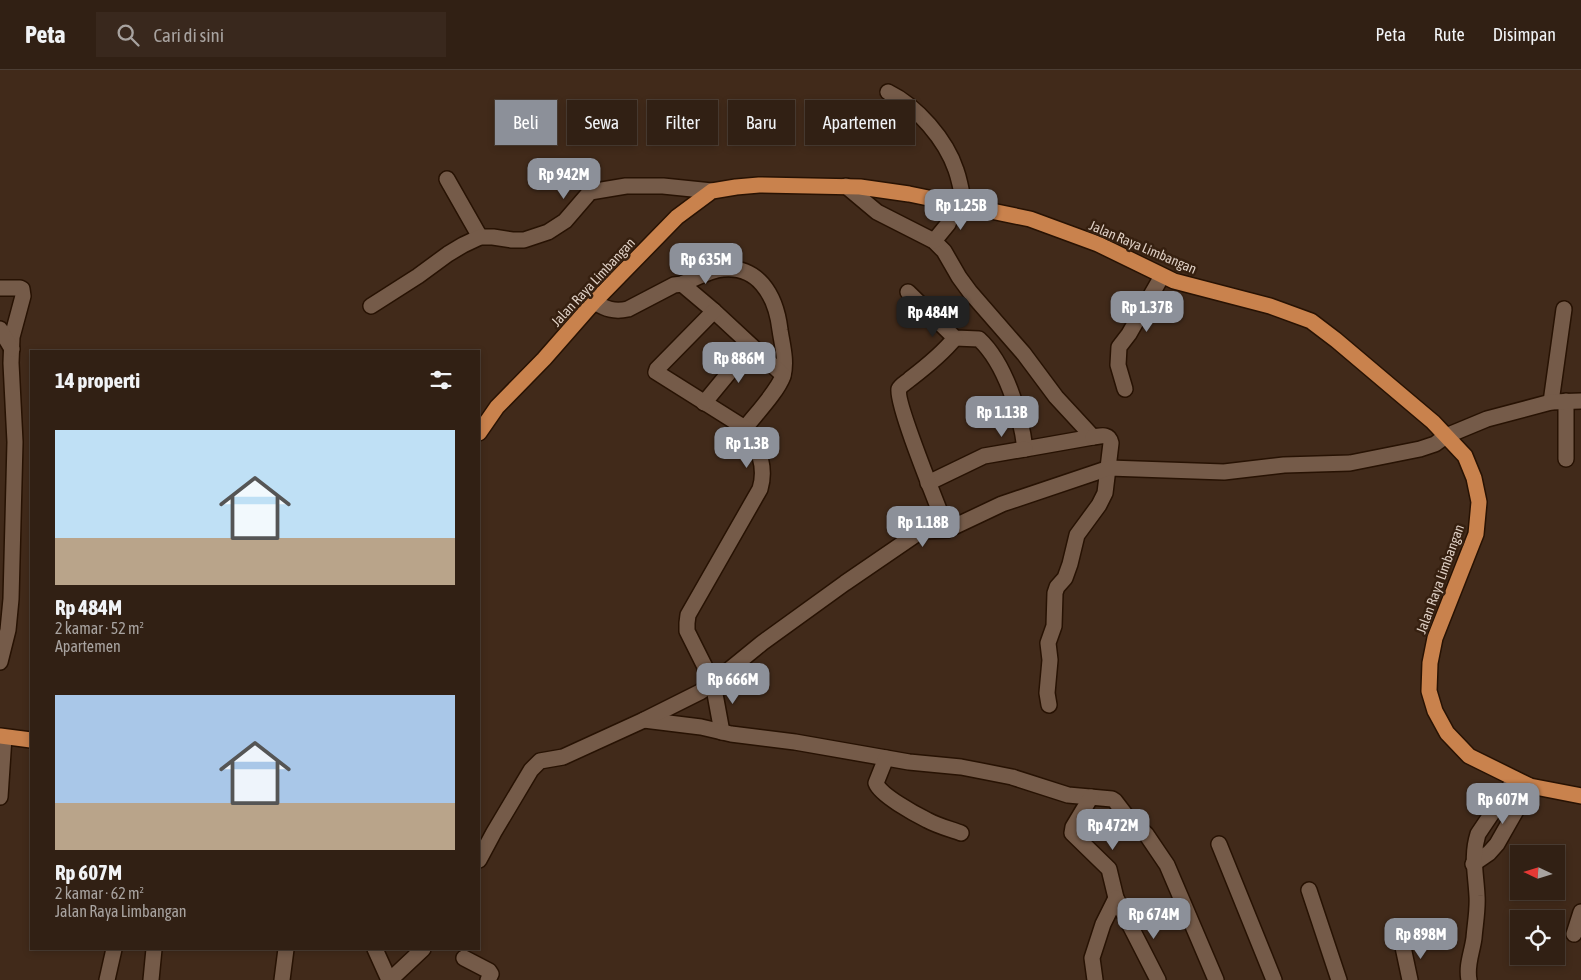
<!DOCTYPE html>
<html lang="id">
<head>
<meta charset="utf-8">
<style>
	:root { --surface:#312014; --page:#39281d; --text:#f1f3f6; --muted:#a8a3a0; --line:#4c3e34; --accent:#8c9099 }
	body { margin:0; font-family:"Asap Condensed",sans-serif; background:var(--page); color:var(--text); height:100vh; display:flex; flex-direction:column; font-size:19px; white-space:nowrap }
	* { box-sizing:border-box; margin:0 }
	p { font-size:16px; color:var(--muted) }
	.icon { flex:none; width:28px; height:28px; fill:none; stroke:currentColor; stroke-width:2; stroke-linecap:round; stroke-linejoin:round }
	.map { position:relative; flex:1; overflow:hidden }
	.drawer { position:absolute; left:30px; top:280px; width:450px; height:600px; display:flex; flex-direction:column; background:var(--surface); border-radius:0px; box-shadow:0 2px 8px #0003,0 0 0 1px var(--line) }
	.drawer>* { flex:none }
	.top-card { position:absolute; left:495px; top:30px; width:475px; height:45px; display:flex; gap:10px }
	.needle { width:32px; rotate:274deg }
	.tools { position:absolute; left:1510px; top:775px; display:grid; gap:10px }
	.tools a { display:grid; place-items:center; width:55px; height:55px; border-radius:0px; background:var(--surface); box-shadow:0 2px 8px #0003,0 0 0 1px var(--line); font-size:25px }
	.price { position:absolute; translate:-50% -42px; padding:0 11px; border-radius:10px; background:var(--accent); color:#fff; font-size:16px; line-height:32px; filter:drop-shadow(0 1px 2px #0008) }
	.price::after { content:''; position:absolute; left:50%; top:30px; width:15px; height:11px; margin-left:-8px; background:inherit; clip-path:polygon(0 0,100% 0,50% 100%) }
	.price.active { background:#222; color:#fff }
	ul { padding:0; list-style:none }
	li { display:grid; align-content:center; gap:10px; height:265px; padding:0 25px }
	li span { display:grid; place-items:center; height:155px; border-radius:0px; color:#555 }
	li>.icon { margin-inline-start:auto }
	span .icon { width:90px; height:90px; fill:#fffc; stroke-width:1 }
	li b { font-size:21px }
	h2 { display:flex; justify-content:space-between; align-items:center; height:60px; padding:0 25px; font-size:21px }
	.pill { padding:0 18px; border-radius:0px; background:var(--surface); box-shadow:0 2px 8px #0003,0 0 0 1px var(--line); font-size:18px; line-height:45px }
	.pill.active { background:var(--accent); color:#fff }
	header { display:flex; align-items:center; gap:30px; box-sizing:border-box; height:70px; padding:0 25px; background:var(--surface); border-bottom:1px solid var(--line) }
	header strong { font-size:24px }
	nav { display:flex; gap:28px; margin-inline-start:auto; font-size:18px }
	.search { width:350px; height:45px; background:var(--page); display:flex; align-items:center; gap:12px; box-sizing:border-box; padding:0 18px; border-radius:0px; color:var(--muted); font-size:19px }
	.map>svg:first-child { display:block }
</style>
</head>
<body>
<header>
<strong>Peta</strong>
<div class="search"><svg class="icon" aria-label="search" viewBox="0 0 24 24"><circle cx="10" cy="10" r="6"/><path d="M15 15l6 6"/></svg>Cari di sini</div>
<nav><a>Peta</a><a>Rute</a><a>Disimpan</a></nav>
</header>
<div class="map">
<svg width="1581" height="910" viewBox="0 0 1581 910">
	<rect width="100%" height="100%" fill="#412a1a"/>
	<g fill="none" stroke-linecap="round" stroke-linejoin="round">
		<g stroke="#271203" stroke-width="18">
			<g id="minor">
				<path d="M888 22C917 36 946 70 956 100 960 111 962 123 964 135"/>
				<path d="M447 109 480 167"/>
				<path d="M846 116 877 142 934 171 944 181 959 207 970 222 1024 284 1056 327 1093 367 1025 379C1021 344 1005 293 979 269L955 268 908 222"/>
				<path d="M934 171 948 154 956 133"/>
				<path d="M682 214C693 209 705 203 717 200 758 192 776 226 780 260 782 274 787 291 783 306 777 322 756 344 745 358"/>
				<path d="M0 218H20L22 219 23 226 12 267 11 293 15 372 11 529 8 560 0 592"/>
				<path d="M594 232C606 239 614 242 628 239L674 215 682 214 714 241 783 305"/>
				<path d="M371 236 418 206 448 184 463 175 480 167H493L512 170H524L548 162 565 151 590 122 626 116H663L712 121"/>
				<path d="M714 241 657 299 656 302 745 358C758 376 767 396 760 419L688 545 687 553V561L713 613 722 662"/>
				<path d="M0 259 12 279"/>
				<path d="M1125 319 1118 295 1119 277 1129 264 1162 206"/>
				<path d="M1551 332 1564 239"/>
				<path d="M704 333 751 276"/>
				<path d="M1566 389V331"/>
				<path d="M928 413 984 386 1025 379"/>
				<path d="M947 460C940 441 895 332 899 319 901 315 907 312 910 309 927 296 942 284 955 268"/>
				<path d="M1049 635 1047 623 1050 590 1048 573 1054 556 1055 523 1057 517 1065 508 1070 494 1077 465 1099 435 1105 423 1111 373C1109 363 1101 366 1093 367"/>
				<path d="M644 650 701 657 731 664 795 672 909 692 961 697 1012 707 1068 725 1112 729 1115 731 1128 748 1146 764 1167 795 1216 910"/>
				<path d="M886 688 876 713C880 725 915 744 927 750 938 756 950 759 961 763"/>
				<path d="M0 727 4 667"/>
				<path d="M1091 727 1073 757 1072 763 1109 799 1116 828 1158 910"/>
				<path d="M1219 774 1274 910"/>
				<path d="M479 790 494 762 531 700 540 691 563 687 644 650 700 622 713 613 762 573 845 513 921 461 947 460 1002 434 1109 398 1224 402 1284 395 1350 393 1420 379 1435 374 1446 366 1487 349 1551 332 1581 331"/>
				<path d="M1473 794 1489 783 1497 774 1530 716"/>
				<path d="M1309 820 1339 910"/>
				<path d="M1574 864 1581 842"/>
				<path d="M1403 877 1410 910"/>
				<path d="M375 879 389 910"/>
				<path d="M464 888 489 901 491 904 488 910"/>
				<path d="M107 910 114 879"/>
				<path d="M151 910 154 879"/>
				<path d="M282 910 286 879"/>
				<path d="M390 910 423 879"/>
				<path d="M1095 910 1092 888 1103 854 1116 828"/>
				<path d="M1469 910C1466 895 1472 883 1474 868 1475 855 1478 839 1477 826 1476 804 1471 786 1478 764L1515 709"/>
			</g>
		</g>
		<g stroke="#271203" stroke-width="18">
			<g id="highway">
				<path d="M479 363 497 337 544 289 594 232 677 147 712 121 736 117 759 115 860 117 909 124 1030 149 1098 174 1174 211 1270 236 1311 251 1336 270 1433 352 1465 386 1474 408 1479 432 1476 464 1435 568 1430 593 1429 621 1435 641 1447 663 1469 686 1530 716 1581 726"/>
				<path d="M0 666 31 670"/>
			</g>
		</g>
		<use href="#minor" stroke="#755b49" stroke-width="15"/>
		<use href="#highway" stroke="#c9824d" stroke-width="15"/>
	</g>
	<g text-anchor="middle" stroke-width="5" stroke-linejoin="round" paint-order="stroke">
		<g font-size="14" fill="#decfc4" stroke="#362010">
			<text transform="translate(1143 177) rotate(23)" y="5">Jalan Raya Limbangan</text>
			<text transform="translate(593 212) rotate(-47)" y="5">Jalan Raya Limbangan</text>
			<text transform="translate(1440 509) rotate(-70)" y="5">Jalan Raya Limbangan</text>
		</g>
	</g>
</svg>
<div class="tools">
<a><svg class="needle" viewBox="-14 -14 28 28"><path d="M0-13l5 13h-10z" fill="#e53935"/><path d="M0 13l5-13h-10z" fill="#a8a3a0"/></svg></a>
<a><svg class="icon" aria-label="locate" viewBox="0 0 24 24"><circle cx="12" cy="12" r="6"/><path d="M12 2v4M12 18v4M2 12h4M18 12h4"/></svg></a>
</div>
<b class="price" style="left:564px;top:130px">Rp 942M</b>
<b class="price" style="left:961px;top:161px">Rp 1.25B</b>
<b class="price" style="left:706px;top:215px">Rp 635M</b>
<b class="price" style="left:1147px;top:263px">Rp 1.37B</b>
<b class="price active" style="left:933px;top:268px">Rp 484M</b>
<b class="price" style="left:739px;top:314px">Rp 886M</b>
<b class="price" style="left:1002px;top:368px">Rp 1.13B</b>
<b class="price" style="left:747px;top:399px">Rp 1.3B</b>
<b class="price" style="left:923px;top:478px">Rp 1.18B</b>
<b class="price" style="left:733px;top:635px">Rp 666M</b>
<b class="price" style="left:1503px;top:755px">Rp 607M</b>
<b class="price" style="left:1113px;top:781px">Rp 472M</b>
<b class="price" style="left:1154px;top:870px">Rp 674M</b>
<b class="price" style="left:1421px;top:890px">Rp 898M</b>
<div class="top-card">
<a class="pill active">Beli</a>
<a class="pill">Sewa</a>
<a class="pill">Filter</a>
<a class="pill">Baru</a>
<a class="pill">Apartemen</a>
</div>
<section class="drawer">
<h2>14 properti<svg class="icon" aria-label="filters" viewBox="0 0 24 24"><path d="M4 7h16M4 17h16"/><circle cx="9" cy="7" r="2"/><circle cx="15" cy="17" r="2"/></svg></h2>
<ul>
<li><span style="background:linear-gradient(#bfe0f5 70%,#b9a48a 0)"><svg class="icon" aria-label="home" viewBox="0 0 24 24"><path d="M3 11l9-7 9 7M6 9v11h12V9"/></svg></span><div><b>Rp 484M</b><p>2 kamar · 52 m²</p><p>Apartemen</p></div></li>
<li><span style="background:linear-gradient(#a9c7e8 70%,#b9a48a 0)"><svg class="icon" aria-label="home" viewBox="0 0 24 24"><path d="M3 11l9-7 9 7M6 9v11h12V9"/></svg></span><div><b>Rp 607M</b><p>2 kamar · 62 m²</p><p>Jalan Raya Limbangan</p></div></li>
</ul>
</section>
</div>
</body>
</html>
